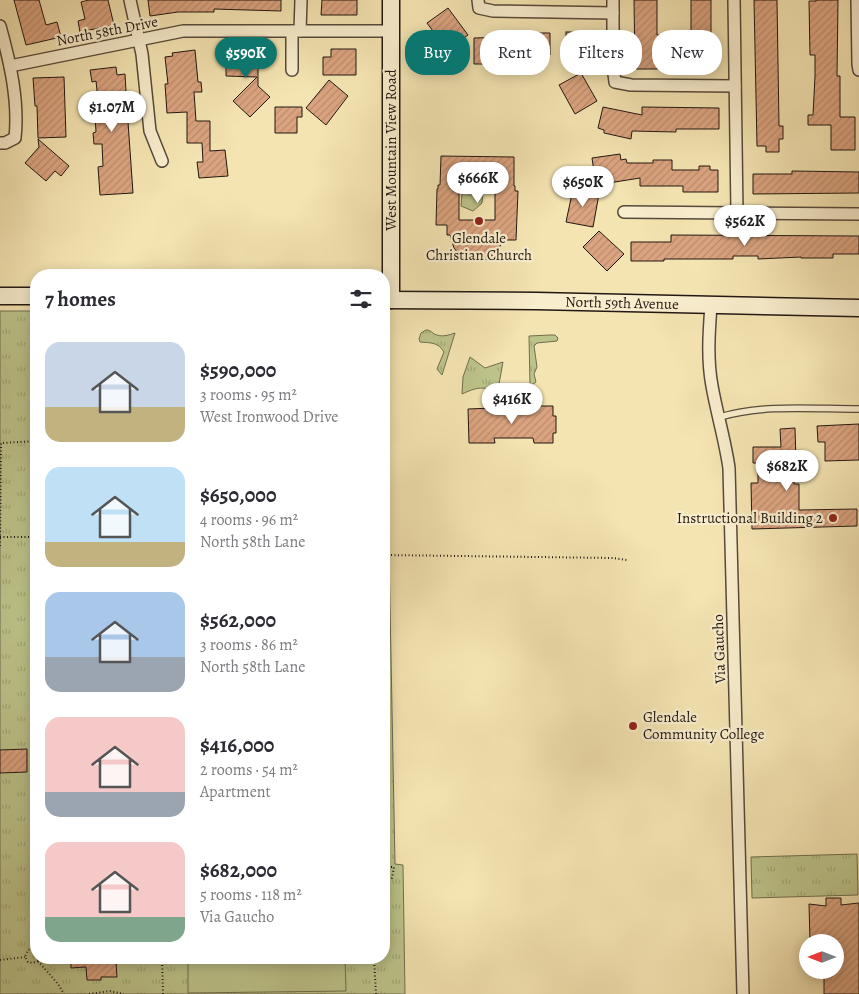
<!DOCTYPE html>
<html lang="en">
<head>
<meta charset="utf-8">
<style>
	:root { --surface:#fff; --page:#f7f7f7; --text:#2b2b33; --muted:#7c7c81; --accent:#0f766e }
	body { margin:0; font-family:Alegreya,serif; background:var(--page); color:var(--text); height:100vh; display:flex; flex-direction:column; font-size:19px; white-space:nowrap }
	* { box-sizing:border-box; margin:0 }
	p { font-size:16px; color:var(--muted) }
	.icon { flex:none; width:28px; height:28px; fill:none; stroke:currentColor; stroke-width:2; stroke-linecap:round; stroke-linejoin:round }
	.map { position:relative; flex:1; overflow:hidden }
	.details { position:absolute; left:30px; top:269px; width:360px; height:695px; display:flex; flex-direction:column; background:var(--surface); border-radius:20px; box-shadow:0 2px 12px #0003 }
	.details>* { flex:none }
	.top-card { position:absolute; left:405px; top:30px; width:379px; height:45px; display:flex; gap:10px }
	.needle { width:32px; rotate:270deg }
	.controls { position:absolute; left:799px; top:934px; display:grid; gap:10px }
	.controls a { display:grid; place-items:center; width:45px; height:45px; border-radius:50%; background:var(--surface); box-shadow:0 2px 12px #0003; font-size:25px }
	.price { position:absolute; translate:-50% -42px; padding:0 11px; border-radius:18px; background:#fff; color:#222; font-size:16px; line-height:32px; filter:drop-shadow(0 1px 2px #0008) }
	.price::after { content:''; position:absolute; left:50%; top:30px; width:15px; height:11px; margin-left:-8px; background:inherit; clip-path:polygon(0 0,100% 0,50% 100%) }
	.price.active { background:var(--accent); color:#fff }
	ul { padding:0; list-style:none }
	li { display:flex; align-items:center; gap:15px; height:125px; padding:0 15px }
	li span { display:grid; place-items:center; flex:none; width:140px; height:100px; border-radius:15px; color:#555 }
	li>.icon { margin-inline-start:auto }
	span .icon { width:60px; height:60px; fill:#fffc; stroke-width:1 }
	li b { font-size:21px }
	h2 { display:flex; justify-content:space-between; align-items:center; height:60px; padding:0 15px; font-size:21px }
	.pill { padding:0 18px; border-radius:20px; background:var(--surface); box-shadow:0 2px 12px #0003; font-size:18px; line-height:45px }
	.pill.active { background:var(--accent); color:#fff }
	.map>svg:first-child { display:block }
</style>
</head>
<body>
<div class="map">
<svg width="859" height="994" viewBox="0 0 859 994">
	<defs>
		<pattern id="grass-tufts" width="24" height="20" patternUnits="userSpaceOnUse" patternTransform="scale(1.25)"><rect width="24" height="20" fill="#bdc48b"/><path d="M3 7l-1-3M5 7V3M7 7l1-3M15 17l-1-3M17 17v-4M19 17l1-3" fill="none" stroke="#a2a877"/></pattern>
		<pattern id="building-hatch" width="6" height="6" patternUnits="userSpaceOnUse" patternTransform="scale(1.25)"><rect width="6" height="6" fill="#dba480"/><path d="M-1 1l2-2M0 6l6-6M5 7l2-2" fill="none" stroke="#bc8c6e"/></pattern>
	</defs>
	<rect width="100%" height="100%" fill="#f4e4b2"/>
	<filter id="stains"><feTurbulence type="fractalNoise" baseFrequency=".004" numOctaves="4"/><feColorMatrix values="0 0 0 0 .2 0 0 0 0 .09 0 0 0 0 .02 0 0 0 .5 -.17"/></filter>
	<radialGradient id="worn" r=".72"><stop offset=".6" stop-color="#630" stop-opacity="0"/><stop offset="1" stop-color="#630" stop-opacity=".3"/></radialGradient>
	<g fill="url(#grass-tufts)" stroke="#706e4e">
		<path d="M462 193H483L482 203 473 211 461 206Z"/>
		<path d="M0 311H36V958H384V388L386 397 395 864 403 865 405 994H0Z"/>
		<path d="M426 330C432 330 432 334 437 335 443 337 449 335 455 333L442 375 437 369 444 352C438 342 431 343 420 342L419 339 421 333Z"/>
		<path d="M550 335H555L558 338 557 341 537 343 534 346 537 367 534 374 536 382 530 386 529 336Z"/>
		<path d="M470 357 485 368 503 362 497 395C486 384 475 388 462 394L463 377Z"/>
		<path d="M857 854 858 895 752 898 751 857Z"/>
	</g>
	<path fill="#bdc48b" stroke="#706e4e" d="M188 958H345L346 991 188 993Z"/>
	<g fill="url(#building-hatch)" stroke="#221712" fill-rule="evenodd">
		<path d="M14 0H39L46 25 57 22 61 37 26 45Z"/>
		<path d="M89 0H108L114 25 80 32 78 21 85 19 81 2Z"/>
		<path d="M148 0H281V11L214 9V12H178L150 16Z"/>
		<path d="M322 0H357V15H321Z"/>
		<path d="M634 0H657V35H660V69H635Z"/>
		<path d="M691 0H711V36H714V68H688V56H691Z"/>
		<path d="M754 0H777L779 126H783V139H779V152H766V146H757Z"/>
		<path d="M816 0H838L837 76H840V117H855V150H831V125H808V115H813L815 76V55H810L809 1H816Z"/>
		<path d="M448 8 468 35 447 50 427 23Z"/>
		<rect x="566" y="32" width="23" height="32"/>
		<path d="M516 33H550V55L508 56V58L494 59V64H474V38L516 37Z"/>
		<path d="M226 48H252V60H258V86L270 97 250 117 233 101 257 77 226 76Z"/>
		<path d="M331 49H356V75H323V57H331Z"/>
		<path d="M195 50 198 82H201L202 92H194L196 121H210V151L225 150 228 176 199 178 197 162H203L202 143H187V112L167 113 165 84H168L165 57 173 56 172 53Z"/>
		<path d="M116 67 117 75 125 74 126 91 122 92 123 108H127L133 193 100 195 98 167 103 166 102 144H94L93 133 96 132 94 100H98L96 81 92 82 90 70Z"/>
		<path d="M581 73 597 101 575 114 559 85Z"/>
		<path d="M64 77 66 137 38 138 37 106H35L33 78Z"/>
		<path d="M329 80 348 96 326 125 306 108Z"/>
		<path d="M275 107H302V117H297V133H275Z"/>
		<path d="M603 107 642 115V107L719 108V129H676V132L632 131 631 139 604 133V130L598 128Z"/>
		<path d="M38 139 69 166 61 176 55 171 46 181 25 163 39 147Z"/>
		<path d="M620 154 621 160 626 159 627 163H653V160H672V170H699V166H710V170H718V192H683V186H640V178L596 185 592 158Z"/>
		<path d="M441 156 514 157V186H515V191H518L516 240H503L497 252 487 259 480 261 468 260 458 253 454 248 450 235H447V225H436L437 189H438V185H440ZM459 190 495 191V220H459Z"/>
		<path d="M792 171 859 172V193L753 194V174H792Z"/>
		<path d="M573 189 599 194 593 227 566 222Z"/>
		<path d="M599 231 624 254 607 271 583 247Z"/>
		<path d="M671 235 859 236V254H833V258H801V257L758 259V256H733V259H664V261H631V242H671Z"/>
		<path d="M534 406H553V416H556V433H553V443H534L533 438H494L495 443H469L468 409 494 408V412L534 411Z"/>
		<path d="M859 424V460L825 461V442H818L817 426Z"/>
		<path d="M795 428 796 462H794V484H799V510L857 509V526L752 529 751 483H758V463H753V447H781L780 429Z"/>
		<path d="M27 749V772L0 773V750Z"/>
		<path d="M826 898H841V905L859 903V994H824V970H835V942H810L809 904 826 906Z"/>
		<path d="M71 958H86V963L116 962 117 977H101V980H87L86 967 71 968Z"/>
	</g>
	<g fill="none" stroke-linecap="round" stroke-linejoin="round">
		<g stroke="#564a3a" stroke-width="8">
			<path id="lane" d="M720 417C764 404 813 409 859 409"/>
		</g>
		<g stroke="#564a3a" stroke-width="14">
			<g id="street">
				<path d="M130 0 142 54 150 131 162 161"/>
				<path d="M478 0 479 8 493 11 613 13"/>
				<path d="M613 0V66L615 82 631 85 735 86"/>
				<path d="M734 0 737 213"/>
				<path d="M857 0 858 64 859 70"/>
				<path d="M0 26C10 62 19 101 15 138L5 143H0"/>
				<path d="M292 31V70"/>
				<path d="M300 31 301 0"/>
				<path d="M10 66 183 31H390"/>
				<path d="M624 212 859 214"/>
				<path d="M711 305C709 332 707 359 712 386 717 414 725 440 729 468L743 994"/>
			</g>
		</g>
		<g stroke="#221712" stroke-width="19">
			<g id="secondary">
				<path d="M391 0V300"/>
				<path d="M0 296H36"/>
				<path id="s1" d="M384 300 536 301 859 308"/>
			</g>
		</g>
		<g stroke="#221712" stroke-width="2" stroke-dasharray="1 2.5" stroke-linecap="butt">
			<path d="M0 537H36"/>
			<path d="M0 546 1 443 36 441"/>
			<path d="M384 555 613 558 627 560"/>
			<path d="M384 867H394L392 878 384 885"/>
			<path d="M36 949 33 948 28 950 25 957 28 962 33 963 38 961 40 958"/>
			<path d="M162 958 163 994"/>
			<path d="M374 958 376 994"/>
			<path d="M0 960 25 957"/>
			<path d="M38 961 58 984 64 994"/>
			<path d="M89 994 110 991 124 994"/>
		</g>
		<use href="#lane" stroke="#f8edcd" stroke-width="5.5"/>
		<use href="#street" stroke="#f8edcd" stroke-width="11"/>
		<use href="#secondary" stroke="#f8edcd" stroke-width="16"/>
	</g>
	<g fill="#8f2418" stroke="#f8edcd" stroke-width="2">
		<circle cx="479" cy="221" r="5"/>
		<circle cx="833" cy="518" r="5"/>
		<circle cx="633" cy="726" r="5"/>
	</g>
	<g text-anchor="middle" stroke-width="4.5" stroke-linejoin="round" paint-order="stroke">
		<g font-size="15" fill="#221712" stroke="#f8edcd">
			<text transform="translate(107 31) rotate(-11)" y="5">North 58th Drive</text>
			<text transform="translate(391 150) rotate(-90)" y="5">West Mountain View Road</text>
			<text dy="5" stroke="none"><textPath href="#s1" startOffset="238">North 59th Avenue</textPath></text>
			<text transform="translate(719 649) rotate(-92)" y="5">Via Gaucho</text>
		</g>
		<g font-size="15" fill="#221712" stroke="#f8edcd">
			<text x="479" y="243">Glendale<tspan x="479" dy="17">Christian Church</tspan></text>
			<text x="823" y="523" text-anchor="end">Instructional Building 2</text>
			<text x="643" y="722" text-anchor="start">Glendale<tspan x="643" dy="17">Community College</tspan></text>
		</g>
	</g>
	<rect width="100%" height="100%" filter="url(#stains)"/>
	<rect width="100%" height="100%" fill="url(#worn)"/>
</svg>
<div class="controls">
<a><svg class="needle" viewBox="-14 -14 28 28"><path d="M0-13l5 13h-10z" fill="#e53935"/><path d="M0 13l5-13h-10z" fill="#7c7c81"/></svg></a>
</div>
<b class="price active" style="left:246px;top:79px">$590K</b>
<b class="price" style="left:112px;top:133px">$1.07M</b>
<b class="price" style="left:478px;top:204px">$666K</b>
<b class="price" style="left:583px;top:208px">$650K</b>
<b class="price" style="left:745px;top:247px">$562K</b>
<b class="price" style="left:512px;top:425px">$416K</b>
<b class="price" style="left:787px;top:492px">$682K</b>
<div class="top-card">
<a class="pill active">Buy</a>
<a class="pill">Rent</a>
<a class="pill">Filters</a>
<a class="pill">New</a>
</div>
<section class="details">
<h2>7 homes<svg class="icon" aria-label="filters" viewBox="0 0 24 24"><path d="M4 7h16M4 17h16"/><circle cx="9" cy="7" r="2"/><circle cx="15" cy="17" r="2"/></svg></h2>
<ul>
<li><span style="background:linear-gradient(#c9d6e8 65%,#c2b280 0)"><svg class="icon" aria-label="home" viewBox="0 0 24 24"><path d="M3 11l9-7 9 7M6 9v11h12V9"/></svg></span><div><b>$590,000</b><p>3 rooms · 95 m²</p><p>West Ironwood Drive</p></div></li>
<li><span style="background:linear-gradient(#bfe0f5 75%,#c2b280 0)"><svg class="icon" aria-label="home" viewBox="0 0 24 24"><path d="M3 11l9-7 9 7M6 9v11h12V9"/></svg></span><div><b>$650,000</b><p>4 rooms · 96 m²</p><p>North 58th Lane</p></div></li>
<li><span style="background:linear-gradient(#a9c7e8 65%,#9aa5b1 0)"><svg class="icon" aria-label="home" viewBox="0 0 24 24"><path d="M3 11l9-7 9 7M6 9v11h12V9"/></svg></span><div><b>$562,000</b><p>3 rooms · 86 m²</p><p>North 58th Lane</p></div></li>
<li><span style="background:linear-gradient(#f6c9c9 75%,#9aa5b1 0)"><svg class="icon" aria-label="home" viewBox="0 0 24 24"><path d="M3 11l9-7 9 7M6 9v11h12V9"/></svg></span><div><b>$416,000</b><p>2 rooms · 54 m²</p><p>Apartment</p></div></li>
<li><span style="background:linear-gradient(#f6c9c9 75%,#7fa58c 0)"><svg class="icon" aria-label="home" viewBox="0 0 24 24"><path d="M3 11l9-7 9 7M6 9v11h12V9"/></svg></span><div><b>$682,000</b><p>5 rooms · 118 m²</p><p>Via Gaucho</p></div></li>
</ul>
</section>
</div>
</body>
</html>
